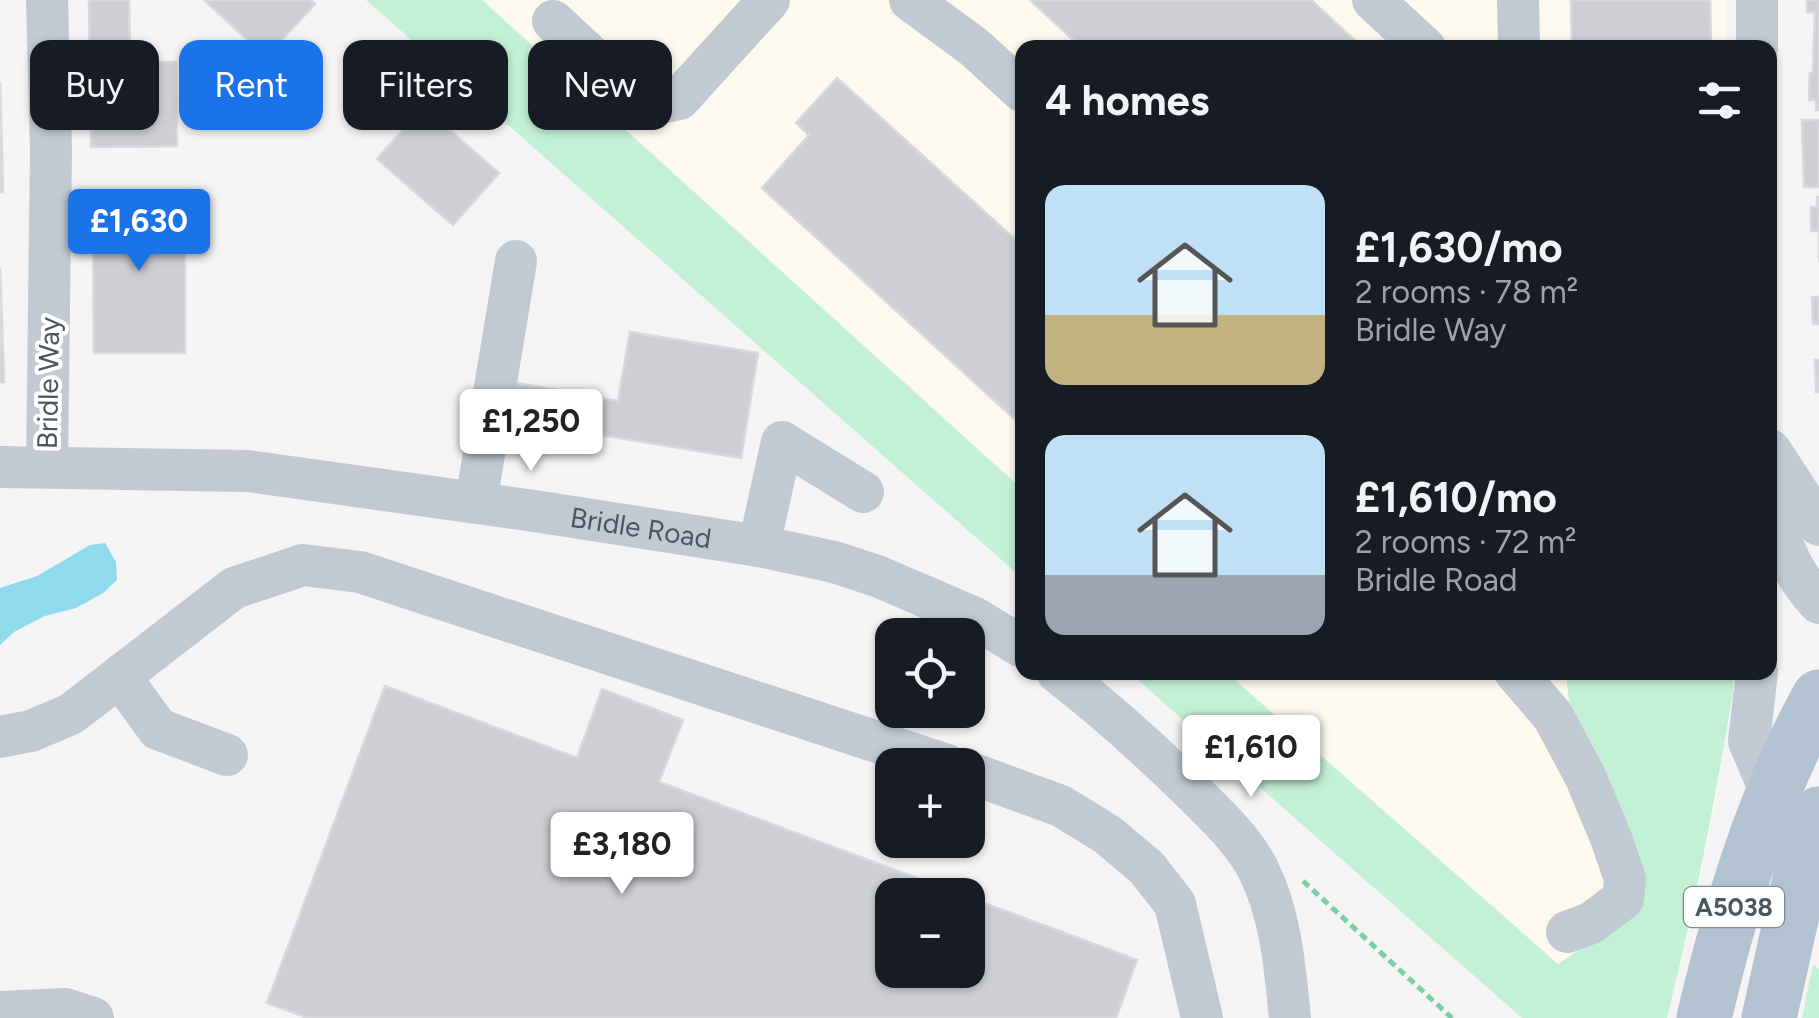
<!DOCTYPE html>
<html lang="en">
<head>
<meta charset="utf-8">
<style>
	:root { --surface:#171b24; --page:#242831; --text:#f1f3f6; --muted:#9ea1a6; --accent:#1a73e8 }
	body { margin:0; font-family:Figtree,sans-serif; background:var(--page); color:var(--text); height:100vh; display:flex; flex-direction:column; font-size:38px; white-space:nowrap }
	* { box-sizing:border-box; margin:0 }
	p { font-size:32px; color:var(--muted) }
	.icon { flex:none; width:55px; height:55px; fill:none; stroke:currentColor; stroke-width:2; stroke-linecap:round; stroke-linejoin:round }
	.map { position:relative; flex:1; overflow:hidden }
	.side { position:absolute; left:1015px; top:40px; width:762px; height:640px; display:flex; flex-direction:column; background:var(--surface); border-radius:20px; box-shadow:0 2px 8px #0004 }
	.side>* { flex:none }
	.top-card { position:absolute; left:30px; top:40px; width:835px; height:90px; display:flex; gap:20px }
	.buttons { position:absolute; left:875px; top:618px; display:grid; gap:20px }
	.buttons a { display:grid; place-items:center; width:110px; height:110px; border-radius:20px; background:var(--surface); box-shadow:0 2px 8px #0004; font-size:50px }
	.price { position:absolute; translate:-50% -85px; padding:0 22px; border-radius:10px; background:#fff; color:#222; font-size:32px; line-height:65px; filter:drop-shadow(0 2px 5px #0008) }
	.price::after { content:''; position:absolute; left:50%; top:60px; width:30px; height:22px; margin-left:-15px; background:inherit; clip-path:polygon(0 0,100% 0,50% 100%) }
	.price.selected { background:var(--accent); color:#fff }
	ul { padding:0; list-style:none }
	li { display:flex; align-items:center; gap:30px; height:250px; padding:0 30px }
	li span { display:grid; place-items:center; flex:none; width:280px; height:200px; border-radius:20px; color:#555 }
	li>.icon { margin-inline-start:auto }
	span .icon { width:120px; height:120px; fill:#fffc; stroke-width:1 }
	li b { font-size:42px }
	h2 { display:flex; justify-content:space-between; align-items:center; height:120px; padding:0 30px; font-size:42px }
	.pill { padding:0 35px; border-radius:20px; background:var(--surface); box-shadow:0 2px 8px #0004; font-size:35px; line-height:90px }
	.pill.selected { background:var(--accent); color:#fff }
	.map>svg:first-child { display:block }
</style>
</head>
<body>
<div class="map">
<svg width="1819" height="1018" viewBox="0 0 1819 1018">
	<rect width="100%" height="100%" fill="#f5f3f3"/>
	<g fill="#fdf9ef">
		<path d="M482 0H1726L1727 47 1022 48V489Z"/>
		<path d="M1227 673H1733V692L1714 811 1694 910 1667 1018H1618Z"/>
	</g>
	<g fill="#c3f1d5">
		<path d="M366 0H482L1022 489V578Z"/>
		<path d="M1130 673H1227L1558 964 1606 932 1601 761 1569 701 1566 673H1733V692C1715 802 1694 910 1667 1018H1522Z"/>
		<path d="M1813 964 1819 970V1018H1802Z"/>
	</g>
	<path fill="#90daee" d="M105 543 116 562 117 580 103 593 76 608 45 616 14 632 0 645V588L37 576 90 545Z"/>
	<g fill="#cdcfd5" stroke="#d7d9de" stroke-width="2.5">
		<path d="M89 0H129L130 63 176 62 177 146 91 147Z"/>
		<path d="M204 0H310L315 4 266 57Z"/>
		<path d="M1030 0H1311L1363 48H1082Z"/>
		<path d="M1571 0H1710L1711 48H1572Z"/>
		<path d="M1807 0H1819V110H1816V100H1809L1810 73H1813L1815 12H1807Z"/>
		<path d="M837 78 1018 242 1022 237V426L762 188 809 135 796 123Z"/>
		<path d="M0 82 3 192H0Z"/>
		<path d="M423 107 499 173 453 225 377 159Z"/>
		<path d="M1802 120H1819V187H1804Z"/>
		<path d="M93 196H185V353H94Z"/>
		<path d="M1817 197H1819V262V231H1811V207H1817Z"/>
		<path d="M0 267 4 382H0Z"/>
		<path d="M1812 297H1819V324H1813Z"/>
		<path d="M630 332 758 353 741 458 504 419 510 382 618 401Z"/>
		<path d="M1815 360H1819V392H1816Z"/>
		<path d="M385 686 577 758 602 689 683 720 659 782 962 895H892V970H968V897L1137 960 1116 1018H308L267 1003Z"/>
	</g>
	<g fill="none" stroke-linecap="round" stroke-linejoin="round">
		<path stroke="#7ad0a6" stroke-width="5" stroke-dasharray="8 5" stroke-linecap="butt" d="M1303 881 1452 1018"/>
		<g stroke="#c1cad2" stroke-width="42">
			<path d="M47 0 51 151 47 466"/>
			<path d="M910 0 974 47 1022 91"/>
			<path d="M1373 0 1425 48"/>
			<path d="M1518 0 1519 48"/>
			<path d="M1757 0V48"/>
			<path d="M553 21 621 84 652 105 679 99 769 0"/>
			<path d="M1770 450 1819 525"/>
			<path id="s1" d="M0 467 248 471 541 512 759 546 834 562 877 576 975 618 1022 647"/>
			<path d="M476 502 516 261"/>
			<path d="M1770 513C1784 548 1792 574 1819 603"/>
			<path d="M759 546 782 442 863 492"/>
			<path d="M1057 672C1107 711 1155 754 1200 799 1221 820 1244 842 1258 869 1281 915 1285 968 1290 1018"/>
			<path d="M1515 672 1553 716 1585 776 1611 838 1625 879 1623 899 1591 923 1567 932"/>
			<path d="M1757 672 1749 741 1773 798"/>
			<path d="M120 677 158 729 227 755"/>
			<path d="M0 737 31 731 71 714 234 588 303 565 360 572 947 765"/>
			<path d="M968 772 1061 806 1108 835 1147 868 1175 904 1202 1018"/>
			<path d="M0 1012 65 1009 93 1018"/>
		</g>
		<g stroke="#b3c2d1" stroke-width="55">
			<path d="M1704 1018C1730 908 1764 796 1819 697"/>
			<path d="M1769 1018 1806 852 1819 814"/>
		</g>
	</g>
	<g text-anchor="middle" stroke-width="8" stroke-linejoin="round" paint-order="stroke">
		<rect fill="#fff" stroke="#808990" stroke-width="2.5" x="1684" y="887" width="100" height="40" rx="8"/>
		<g font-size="25" font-weight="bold" fill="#4a5661">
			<text x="1734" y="916">A5038</text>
		</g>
		<g font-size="28" fill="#4a5661" stroke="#fff">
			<text transform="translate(48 383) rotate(-89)" y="10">Bridle Way</text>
			<text dy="10" stroke="none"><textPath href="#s1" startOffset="645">Bridle Road</textPath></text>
		</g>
	</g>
</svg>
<div class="buttons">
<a><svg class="icon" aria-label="locate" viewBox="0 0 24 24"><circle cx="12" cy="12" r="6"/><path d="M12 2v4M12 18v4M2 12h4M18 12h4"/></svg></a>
<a>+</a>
<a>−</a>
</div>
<b class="price selected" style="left:139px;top:274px">£1,630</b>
<b class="price" style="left:531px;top:474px">£1,250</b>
<b class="price" style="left:1251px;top:800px">£1,610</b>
<b class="price" style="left:622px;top:897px">£3,180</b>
<div class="top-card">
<a class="pill">Buy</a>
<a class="pill selected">Rent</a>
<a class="pill">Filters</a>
<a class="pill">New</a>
</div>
<section class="side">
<h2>4 homes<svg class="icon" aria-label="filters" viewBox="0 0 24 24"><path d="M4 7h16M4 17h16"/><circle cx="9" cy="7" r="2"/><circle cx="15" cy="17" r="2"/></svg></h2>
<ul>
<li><span style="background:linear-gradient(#bfe0f5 65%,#c2b280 0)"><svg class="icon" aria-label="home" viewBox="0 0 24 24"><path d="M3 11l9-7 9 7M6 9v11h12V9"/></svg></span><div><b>£1,630/mo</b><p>2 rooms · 78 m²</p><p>Bridle Way</p></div></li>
<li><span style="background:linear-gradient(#bfe0f5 70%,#9aa5b1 0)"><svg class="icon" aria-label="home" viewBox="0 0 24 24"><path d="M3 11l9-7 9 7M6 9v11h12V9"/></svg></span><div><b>£1,610/mo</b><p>2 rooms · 72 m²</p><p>Bridle Road</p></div></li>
</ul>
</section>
</div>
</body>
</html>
